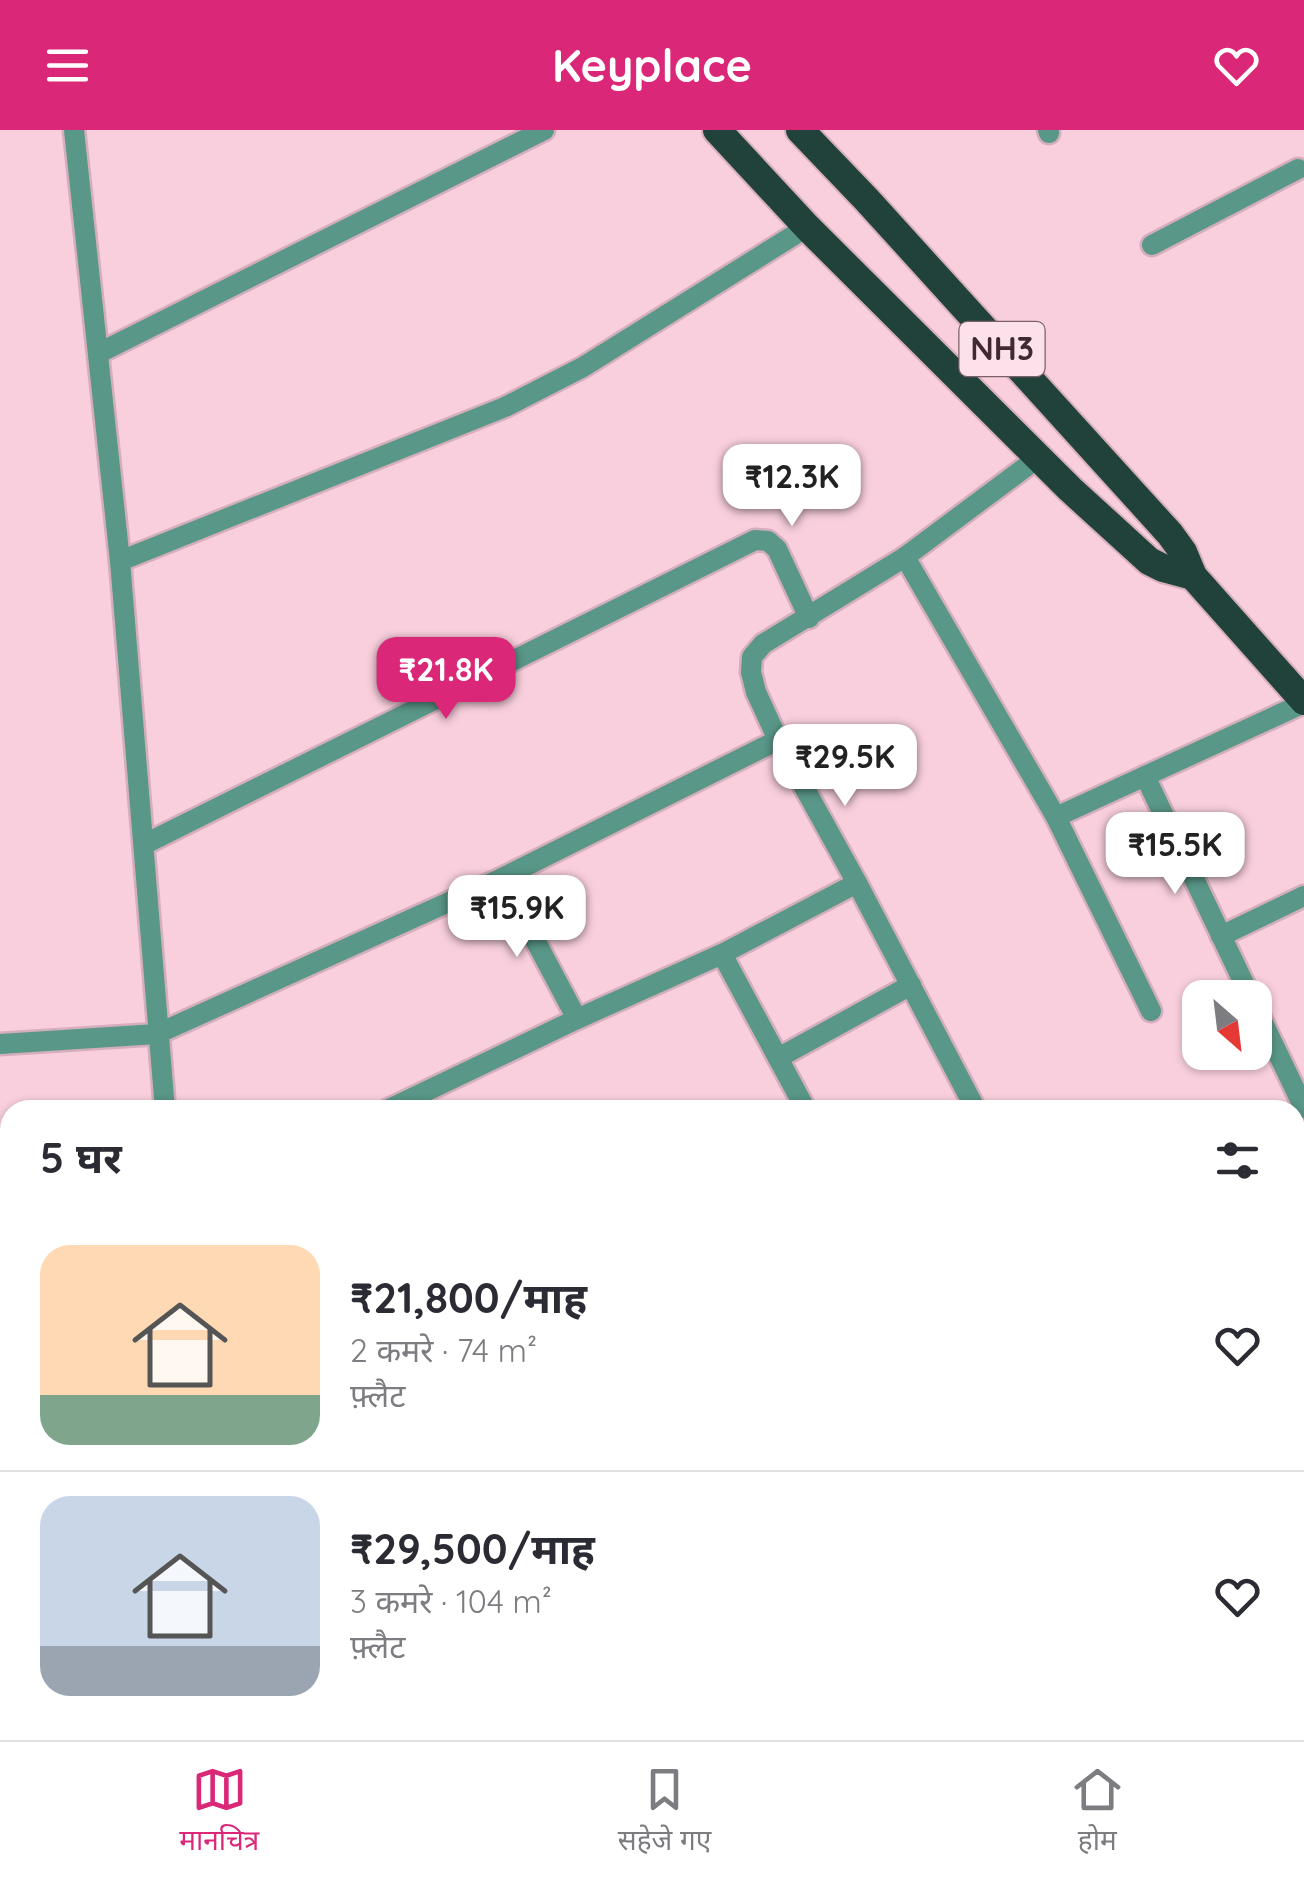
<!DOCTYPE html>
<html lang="hi">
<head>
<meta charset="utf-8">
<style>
	:root { --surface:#fff; --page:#f2f2f3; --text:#2b2b33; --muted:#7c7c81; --line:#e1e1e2; --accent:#db2777 }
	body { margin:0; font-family:Quicksand,"Noto Sans Devanagari",sans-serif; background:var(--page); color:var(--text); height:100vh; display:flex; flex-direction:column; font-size:38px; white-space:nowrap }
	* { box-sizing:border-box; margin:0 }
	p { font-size:32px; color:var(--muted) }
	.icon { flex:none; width:55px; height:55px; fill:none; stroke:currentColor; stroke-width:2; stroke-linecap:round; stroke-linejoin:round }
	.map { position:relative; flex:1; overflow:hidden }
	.drawer { position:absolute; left:0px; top:970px; width:1305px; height:640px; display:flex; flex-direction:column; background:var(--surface); border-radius:30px 30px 0 0; box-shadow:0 2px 8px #0004 }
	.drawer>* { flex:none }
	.needle { width:65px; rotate:152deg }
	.tools { position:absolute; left:1182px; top:850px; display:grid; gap:20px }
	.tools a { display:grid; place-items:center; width:90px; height:90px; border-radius:20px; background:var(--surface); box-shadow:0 2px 8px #0004; font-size:50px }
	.price { position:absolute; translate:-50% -85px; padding:0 22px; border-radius:20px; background:#fff; color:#222; font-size:32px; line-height:65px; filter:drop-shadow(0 2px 5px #0008) }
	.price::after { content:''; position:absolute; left:50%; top:60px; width:30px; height:22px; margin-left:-15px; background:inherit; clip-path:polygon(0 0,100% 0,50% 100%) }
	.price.current { background:var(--accent); color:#fff }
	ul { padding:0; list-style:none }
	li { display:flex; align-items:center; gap:30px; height:250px; padding:0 40px }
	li+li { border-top:2px solid var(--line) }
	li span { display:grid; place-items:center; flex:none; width:280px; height:200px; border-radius:30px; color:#555 }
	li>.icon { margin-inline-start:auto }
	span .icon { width:120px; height:120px; fill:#fffc; stroke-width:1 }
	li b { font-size:42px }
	h2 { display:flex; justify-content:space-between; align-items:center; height:120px; padding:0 40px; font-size:42px }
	header { display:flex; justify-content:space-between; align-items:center; height:130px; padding:0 40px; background:var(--accent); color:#fff; font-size:45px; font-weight:800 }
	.tabs { display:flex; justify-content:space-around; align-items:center; height:140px; border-top:2px solid var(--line); background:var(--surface); font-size:28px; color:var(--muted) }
	.tabs a { display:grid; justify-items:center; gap:5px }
	.tabs .current { color:var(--accent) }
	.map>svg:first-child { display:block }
</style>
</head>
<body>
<header><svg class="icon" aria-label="menu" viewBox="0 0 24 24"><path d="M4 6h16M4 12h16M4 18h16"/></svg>Keyplace<svg class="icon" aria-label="heart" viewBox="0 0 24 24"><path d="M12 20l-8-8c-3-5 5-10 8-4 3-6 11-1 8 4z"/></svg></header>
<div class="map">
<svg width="1304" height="1610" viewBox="0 0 1304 1610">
	<rect width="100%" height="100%" fill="#f9cfdd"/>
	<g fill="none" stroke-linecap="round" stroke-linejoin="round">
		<g stroke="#d4aebb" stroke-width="25">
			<g id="minor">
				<path d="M74 0 120 431 165 980"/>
				<path d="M1048 0 1049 3"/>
				<path d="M1152 115 1298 39"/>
				<path d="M99 223 544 0"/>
				<path d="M905 427 1056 687 1151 881"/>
				<path d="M120 431 505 277 583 237 807 97"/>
				<path d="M1145 646 1251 868"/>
				<path d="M1056 687 1304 573"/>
				<path d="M145 714 755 410 768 411 777 419 809 488"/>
				<path d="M502 748 577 889"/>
				<path d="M1221 806 1304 766"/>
				<path d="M722 824 806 980"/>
				<path d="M1255 876 1304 978"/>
				<path d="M0 914 157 904 502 748 778 610"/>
				<path d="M778 928 911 855"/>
				<path d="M387 980 577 889 722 824 857 753"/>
				<path d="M976 980 857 753 778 610 756 562 751 542 752 527 763 514 905 427 1039 327"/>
				<path d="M0 1040 10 1039"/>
				<path d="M0 1129 10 1128"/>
				<path d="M0 1266 10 1264"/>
				<path d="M0 1464 10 1459"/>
				<path d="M0 1493 10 1514"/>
				<path d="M0 1577 10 1572"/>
				<path d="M659 1600 662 1610"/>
			</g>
		</g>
		<g stroke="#d4aebb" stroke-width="25">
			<g id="tertiary">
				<path d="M1295 1309 1304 1310"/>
				<path d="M117 1610 126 1600"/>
			</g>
		</g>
		<g stroke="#d4aebb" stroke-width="32">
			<g id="trunk">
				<path d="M717 0 807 97 1070 359 1149 431 1163 438 1193 446"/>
				<path d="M800 0 867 70 1170 404 1183 422 1193 446 1304 571"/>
			</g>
		</g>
		<use href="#minor" stroke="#599788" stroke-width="20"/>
		<use href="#tertiary" stroke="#599788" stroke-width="20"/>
		<use href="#trunk" stroke="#21423a" stroke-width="28"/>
	</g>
	<g text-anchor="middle" stroke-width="8" stroke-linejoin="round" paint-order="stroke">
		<rect fill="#fde1ea" stroke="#7a6068" stroke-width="2.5" x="959.5" y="192" width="85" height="54" rx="8"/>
		<g font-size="32" font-weight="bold" fill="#422831">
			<text x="1002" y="230">NH3</text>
		</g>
	</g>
</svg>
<div class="tools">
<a><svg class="needle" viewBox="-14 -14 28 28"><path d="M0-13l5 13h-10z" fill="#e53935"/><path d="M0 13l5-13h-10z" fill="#7c7c81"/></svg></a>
</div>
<b class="price" style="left:792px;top:399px">₹12.3K</b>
<b class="price current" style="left:446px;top:592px">₹21.8K</b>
<b class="price" style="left:845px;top:679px">₹29.5K</b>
<b class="price" style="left:1175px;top:767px">₹15.5K</b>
<b class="price" style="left:517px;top:830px">₹15.9K</b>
<section class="drawer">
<h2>5 घर<svg class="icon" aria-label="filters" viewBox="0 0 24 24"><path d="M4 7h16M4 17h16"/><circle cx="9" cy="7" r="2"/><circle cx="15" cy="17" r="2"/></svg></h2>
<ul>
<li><span style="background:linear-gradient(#ffd9b3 75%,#7fa58c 0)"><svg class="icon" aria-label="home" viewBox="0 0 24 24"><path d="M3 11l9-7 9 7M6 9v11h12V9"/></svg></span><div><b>₹21,800/माह</b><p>2 कमरे · 74 m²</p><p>फ़्लैट</p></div><svg class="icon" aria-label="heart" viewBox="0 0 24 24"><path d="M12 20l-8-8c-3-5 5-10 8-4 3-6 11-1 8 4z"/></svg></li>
<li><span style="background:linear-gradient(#c9d6e8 75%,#9aa5b1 0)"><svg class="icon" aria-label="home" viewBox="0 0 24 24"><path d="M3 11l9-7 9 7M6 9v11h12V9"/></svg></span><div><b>₹29,500/माह</b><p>3 कमरे · 104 m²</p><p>फ़्लैट</p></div><svg class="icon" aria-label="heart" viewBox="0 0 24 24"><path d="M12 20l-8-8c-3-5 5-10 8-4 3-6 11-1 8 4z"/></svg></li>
</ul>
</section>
</div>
<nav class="tabs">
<a class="current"><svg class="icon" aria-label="map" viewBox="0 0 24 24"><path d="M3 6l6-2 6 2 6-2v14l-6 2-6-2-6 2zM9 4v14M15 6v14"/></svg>मानचित्र</a>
<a><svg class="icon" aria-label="saved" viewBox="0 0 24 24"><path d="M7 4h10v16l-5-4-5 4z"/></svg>सहेजे गए</a>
<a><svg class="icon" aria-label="home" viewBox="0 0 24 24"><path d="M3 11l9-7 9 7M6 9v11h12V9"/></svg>होम</a>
</nav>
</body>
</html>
